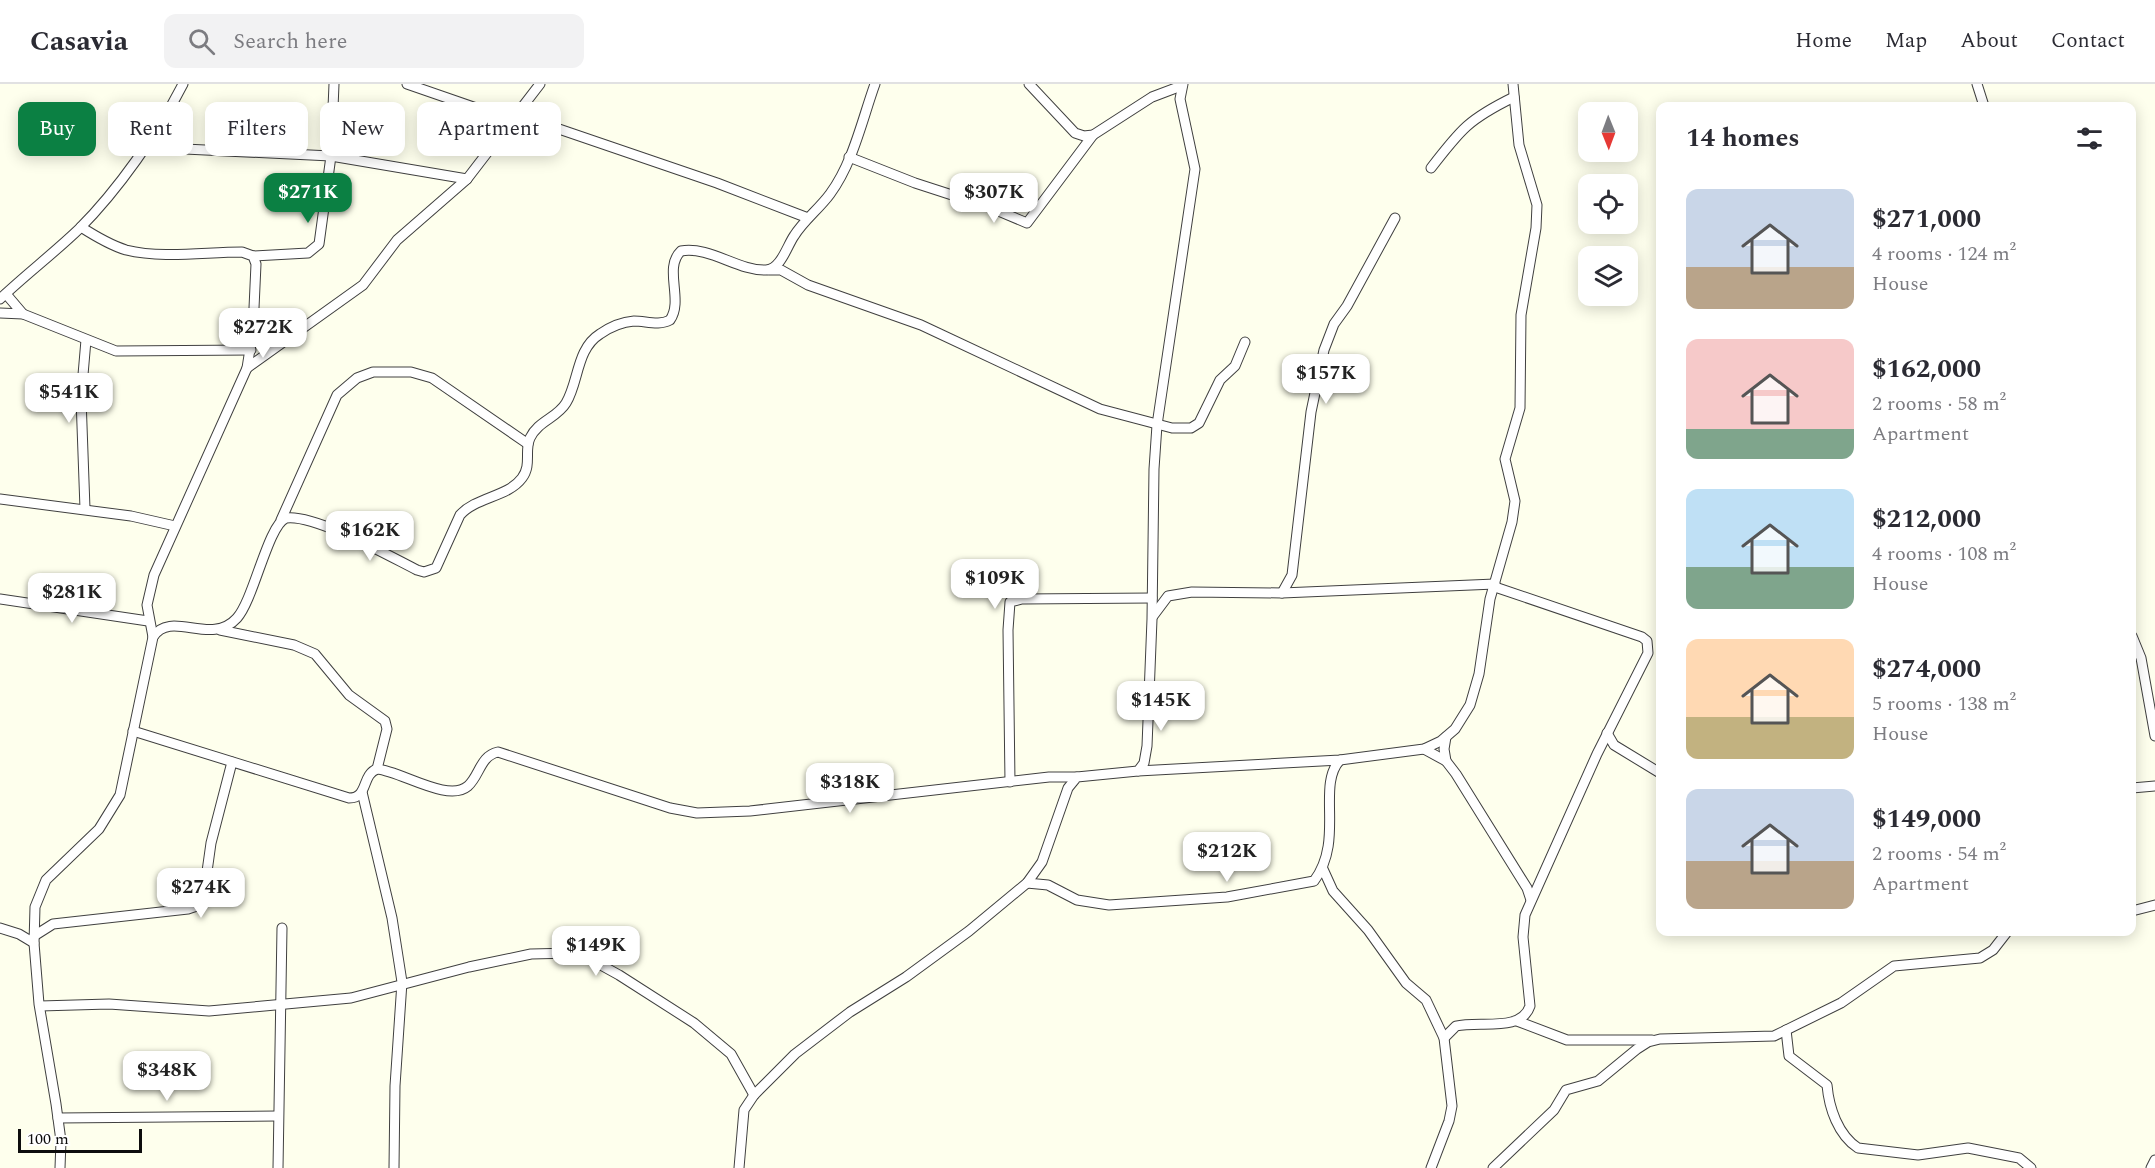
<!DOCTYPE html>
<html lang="en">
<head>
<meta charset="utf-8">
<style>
	:root { --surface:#fff; --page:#f2f2f3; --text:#2b2b33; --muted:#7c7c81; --line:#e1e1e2; --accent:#0b8043 }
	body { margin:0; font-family:Spectral,serif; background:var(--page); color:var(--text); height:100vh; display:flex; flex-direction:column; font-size:22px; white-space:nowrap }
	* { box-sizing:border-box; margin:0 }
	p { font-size:20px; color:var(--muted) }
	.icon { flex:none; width:33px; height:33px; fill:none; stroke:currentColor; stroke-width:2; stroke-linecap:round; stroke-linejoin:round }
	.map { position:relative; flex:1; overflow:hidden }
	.details { position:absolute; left:1656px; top:18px; width:480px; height:834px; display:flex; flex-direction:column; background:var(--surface); border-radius:12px; box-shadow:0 3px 15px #0003 }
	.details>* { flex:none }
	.top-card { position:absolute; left:18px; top:18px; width:570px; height:54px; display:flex; gap:12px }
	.needle { width:39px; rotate:179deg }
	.tools { position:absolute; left:1578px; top:18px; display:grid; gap:12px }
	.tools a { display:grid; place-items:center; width:60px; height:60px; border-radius:12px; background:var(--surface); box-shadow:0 3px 15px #0003; font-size:30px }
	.scale { position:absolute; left:18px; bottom:15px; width:124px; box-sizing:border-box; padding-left:6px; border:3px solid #0d0d0d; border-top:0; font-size:16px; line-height:21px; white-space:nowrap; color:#0d0d0d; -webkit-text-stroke:4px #fff; paint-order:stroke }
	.price { position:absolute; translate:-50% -51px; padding:0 14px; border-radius:12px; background:#fff; color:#222; font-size:20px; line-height:39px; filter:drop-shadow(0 2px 3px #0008) }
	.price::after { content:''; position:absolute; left:50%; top:36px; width:18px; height:14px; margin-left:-9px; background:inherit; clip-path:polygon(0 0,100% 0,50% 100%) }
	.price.selected { background:var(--accent); color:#fff }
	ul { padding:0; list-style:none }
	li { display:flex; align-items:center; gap:18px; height:150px; padding:0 30px }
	li span { display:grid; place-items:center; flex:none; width:168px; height:120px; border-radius:12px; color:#555 }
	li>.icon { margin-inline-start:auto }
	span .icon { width:72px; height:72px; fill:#fffc; stroke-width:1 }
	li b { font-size:26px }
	h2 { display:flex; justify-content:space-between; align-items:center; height:72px; padding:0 30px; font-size:26px }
	.tag { padding:0 21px; border-radius:12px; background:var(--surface); box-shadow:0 3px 15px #0003; font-size:21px; line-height:54px }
	.tag.selected { background:var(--accent); color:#fff }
	header { display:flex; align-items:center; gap:36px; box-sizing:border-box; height:84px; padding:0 30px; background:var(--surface); border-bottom:2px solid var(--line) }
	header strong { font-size:28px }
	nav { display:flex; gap:33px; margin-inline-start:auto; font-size:21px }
	.search { width:420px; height:54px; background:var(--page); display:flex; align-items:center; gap:15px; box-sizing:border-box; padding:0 21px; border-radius:12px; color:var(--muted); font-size:22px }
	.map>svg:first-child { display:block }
</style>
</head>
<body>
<header>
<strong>Casavia</strong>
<div class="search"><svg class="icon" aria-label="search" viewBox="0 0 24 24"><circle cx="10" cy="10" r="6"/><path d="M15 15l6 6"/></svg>Search here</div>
<nav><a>Home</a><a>Map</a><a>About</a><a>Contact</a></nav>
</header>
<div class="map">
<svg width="2155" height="1084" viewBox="0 0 2155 1084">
	<rect width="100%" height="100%" fill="#feffed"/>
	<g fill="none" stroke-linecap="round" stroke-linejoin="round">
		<g stroke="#404040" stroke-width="11">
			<g id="minor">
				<path d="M407 0 511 36"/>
				<path d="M1029 0 1075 49 1084 52 1093 51 1152 13 1181 2"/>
				<path d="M1977 0 1984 22"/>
				<path d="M515 30 717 99 808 134"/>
				<path d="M144 63 331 72 467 95"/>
				<path d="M849 73 915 99 989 123 1027 139 1093 51"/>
				<path d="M1431 84C1461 45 1469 35 1514 13"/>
				<path d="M81 143C95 152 110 161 126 166 163 175 205 168 242 168L253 172 256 180 253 246 247 284 154 491 147 521 153 553"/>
				<path d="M253 172 308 169 319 160 331 72 334 0"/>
				<path d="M769 186H781L808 201 921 241 1100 325 1172 344H1191L1199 339 1220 296 1235 282 1245 258"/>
				<path d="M6 210 23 230"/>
				<path d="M0 215C25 191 53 170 79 145 118 106 158 49 183 0"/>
				<path d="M0 229 23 230 116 267 251 266"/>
				<path d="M247 284 363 201 397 156 467 95 540 0"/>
				<path d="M0 415 131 432 175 442"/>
				<path d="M85 425 81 314 86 256"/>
				<path d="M281 436 337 311 357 294 373 288H411L432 294 528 360"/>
				<path d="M1282 509 1292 491 1311 328 1324 266 1334 240 1347 222 1395 134"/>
				<path d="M0 515 148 537"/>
				<path d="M1153 532 1168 512 1192 508 1282 509 1495 500"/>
				<path d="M220 546 294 561 315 570 349 611 385 637 387 645 377 685"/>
				<path d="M2132 552 2141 574 2155 652"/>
				<path d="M133 647 349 714C369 714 361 691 377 685 401 687 448 719 468 702 480 691 480 672 498 668L670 724 697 729 750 727 1049 693H1077"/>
				<path d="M1607 649 1614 661 1660 689"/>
				<path d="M1446 653 1444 665 1446 677"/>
				<path d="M1424 665 1446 677 1456 690 1527 804 1531 816"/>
				<path d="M1138 687 1340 676 1424 665 1441 657 1455 645 1470 621 1479 590 1490 515 1512 438 1515 417 1505 375 1520 324 1521 231 1536 144 1537 121 1519 61 1513 0"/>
				<path d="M1010 698 1008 546 1010 518 1022 515 1152 514"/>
				<path d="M2132 704 2155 702"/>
				<path d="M362 708 392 834 402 898 395 1002 394 1084"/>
				<path d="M1323 785 1333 807 1368 846 1406 899 1426 916 1444 954 1452 1022 1449 1037 1431 1084"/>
				<path d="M1027 799 1048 801 1077 816 1109 821 1227 813 1314 797C1345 756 1316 702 1340 676"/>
				<path d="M2132 827 2155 821"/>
				<path d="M0 844 19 850 34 859"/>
				<path d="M34 852 53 840 188 825 200 821 203 816 211 759 232 678"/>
				<path d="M40 922 109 920 209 927 351 914 469 883 531 870 573 869 590 875 619 891 694 939 731 970 754 1011"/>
				<path d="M1517 937 1567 956H1652"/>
				<path d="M1786 946 1789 972 1827 1001C1829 1024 1838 1051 1858 1064L1918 1071 1968 1064 2019 1074 2031 1084"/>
				<path d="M1444 954 1456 942C1479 936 1521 949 1530 922L1523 853 1525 831 1597 670 1648 569 1647 557 1642 553 1495 503"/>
				<path d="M58 1034 277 1032"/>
				<path d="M60 1084 61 1057 56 1020 39 920 34 859 35 823 46 796 99 745 120 711 153 553C171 525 211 563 237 534 254 515 268 441 286 434 315 430 389 472 417 486L424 488 436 484 460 431C476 413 508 413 522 394 532 381 524 367 530 354 538 337 557 334 566 319 579 298 576 265 600 250 610 243 622 238 634 237 646 237 659 242 670 236 684 216 663 184 681 167 710 162 738 187 766 186 781 185 787 162 794 152 804 136 819 125 830 110 853 79 862 36 875 0"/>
				<path d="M278 1084 282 844"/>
				<path d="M739 1084 744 1026 754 1011 795 970 850 928 906 893 969 847 1027 799 1042 778 1068 704 1077 693 1138 687 1144 679 1147 662 1152 535 1154 385 1157 341 1195 85 1180 15 1183 0"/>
				<path d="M1493 1084 1554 1026 1566 1006 1598 997 1637 965 1648 958 1660 955 1774 952 1841 919 1894 882 1980 874 1993 866 2007 848"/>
				<path d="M2151 1084 2155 1076"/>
			</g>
		</g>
		<use href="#minor" stroke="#fff" stroke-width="9"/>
	</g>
</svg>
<div class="tools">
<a><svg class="needle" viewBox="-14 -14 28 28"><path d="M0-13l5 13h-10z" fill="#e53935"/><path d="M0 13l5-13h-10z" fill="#7c7c81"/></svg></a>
<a><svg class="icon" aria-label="locate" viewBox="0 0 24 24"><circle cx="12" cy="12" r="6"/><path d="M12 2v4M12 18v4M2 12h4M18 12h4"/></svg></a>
<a><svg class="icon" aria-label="layers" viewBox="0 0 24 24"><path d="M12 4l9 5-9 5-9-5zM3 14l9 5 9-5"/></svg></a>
</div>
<div class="scale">100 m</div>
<b class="price selected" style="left:308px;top:140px">$271K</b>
<b class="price" style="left:994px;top:140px">$307K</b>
<b class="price" style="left:263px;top:275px">$272K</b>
<b class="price" style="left:1326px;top:321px">$157K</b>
<b class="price" style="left:69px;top:340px">$541K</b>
<b class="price" style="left:370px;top:478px">$162K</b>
<b class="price" style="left:995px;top:526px">$109K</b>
<b class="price" style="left:72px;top:540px">$281K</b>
<b class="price" style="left:1161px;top:648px">$145K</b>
<b class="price" style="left:850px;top:730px">$318K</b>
<b class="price" style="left:1227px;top:799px">$212K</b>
<b class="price" style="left:201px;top:835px">$274K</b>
<b class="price" style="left:596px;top:893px">$149K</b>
<b class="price" style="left:167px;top:1018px">$348K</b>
<div class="top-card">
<a class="tag selected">Buy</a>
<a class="tag">Rent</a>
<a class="tag">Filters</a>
<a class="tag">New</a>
<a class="tag">Apartment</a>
</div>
<section class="details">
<h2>14 homes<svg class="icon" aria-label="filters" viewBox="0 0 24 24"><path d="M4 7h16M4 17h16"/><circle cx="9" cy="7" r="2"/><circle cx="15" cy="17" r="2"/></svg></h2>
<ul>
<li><span style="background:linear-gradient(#c9d6e8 65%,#b9a48a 0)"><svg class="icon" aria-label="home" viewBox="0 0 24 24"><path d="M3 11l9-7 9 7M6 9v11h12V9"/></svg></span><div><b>$271,000</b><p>4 rooms · 124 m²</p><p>House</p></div></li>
<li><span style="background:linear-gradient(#f6c9c9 75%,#7fa58c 0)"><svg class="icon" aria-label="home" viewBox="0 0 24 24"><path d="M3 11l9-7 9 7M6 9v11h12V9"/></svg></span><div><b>$162,000</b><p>2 rooms · 58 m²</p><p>Apartment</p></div></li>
<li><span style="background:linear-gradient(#bfe0f5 65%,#7fa58c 0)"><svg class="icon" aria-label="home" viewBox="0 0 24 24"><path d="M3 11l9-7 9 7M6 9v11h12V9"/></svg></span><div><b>$212,000</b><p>4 rooms · 108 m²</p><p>House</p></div></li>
<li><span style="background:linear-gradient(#ffd9b3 65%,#c2b280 0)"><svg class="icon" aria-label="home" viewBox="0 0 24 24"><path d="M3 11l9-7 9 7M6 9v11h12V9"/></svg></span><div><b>$274,000</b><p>5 rooms · 138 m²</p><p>House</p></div></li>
<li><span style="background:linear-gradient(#c9d6e8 60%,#b9a48a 0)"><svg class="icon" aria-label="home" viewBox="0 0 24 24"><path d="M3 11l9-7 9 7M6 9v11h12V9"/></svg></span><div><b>$149,000</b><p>2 rooms · 54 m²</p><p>Apartment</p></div></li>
</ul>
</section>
</div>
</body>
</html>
